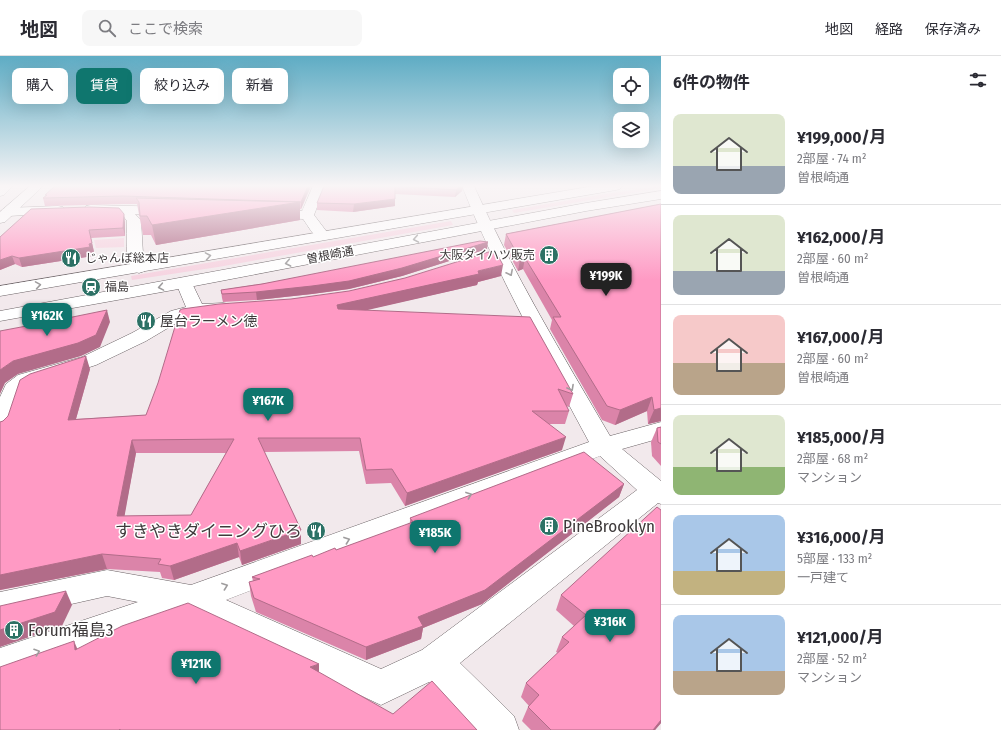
<!DOCTYPE html>
<html lang="ja">
<head>
<meta charset="utf-8">
<style>
	:root { --surface:#fff; --page:#f7f7f7; --text:#2b2b33; --muted:#7c7c81; --line:#e1e1e2; --accent:#0f766e }
	body { margin:0; font-family:"Fira Sans Condensed","Noto Sans JP",sans-serif; background:var(--page); color:var(--text); height:100vh; display:flex; flex-direction:column; font-size:15px; white-space:nowrap }
	* { box-sizing:border-box; margin:0 }
	p { font-size:13px; color:var(--muted) }
	.icon { flex:none; width:22px; height:22px; fill:none; stroke:currentColor; stroke-width:2; stroke-linecap:round; stroke-linejoin:round }
	.map { position:relative; flex:1; overflow:hidden }
	.sheet { display:flex; flex-direction:column; background:var(--surface); width:340px }
	.sheet>* { flex:none }
	.hud { position:absolute; left:12px; top:12px; width:380px; height:36px; display:flex; gap:8px }
	.tools { position:absolute; left:613px; top:12px; display:grid; gap:8px }
	.tools a { display:grid; place-items:center; width:36px; height:36px; border-radius:8px; background:var(--surface); box-shadow:0 4px 16px #0002; font-size:20px }
	.price { position:absolute; translate:-50% -34px; padding:0 9px; border-radius:8px; background:var(--accent); color:#fff; font-size:13px; line-height:26px; filter:drop-shadow(0 1px 2px #0008) }
	.price::after { content:''; position:absolute; left:50%; top:24px; width:12px; height:9px; margin-left:-6px; background:inherit; clip-path:polygon(0 0,100% 0,50% 100%) }
	.price.active { background:#222; color:#fff }
	ul { padding:0; list-style:none }
	li { display:flex; align-items:center; gap:12px; height:100px; padding:0 12px }
	li+li { border-top:1px solid var(--line) }
	li span { display:grid; place-items:center; flex:none; width:112px; height:80px; border-radius:8px; color:#555 }
	li>.icon { margin-inline-start:auto }
	span .icon { width:48px; height:48px; fill:#fffc; stroke-width:1 }
	li b { font-size:17px }
	h2 { display:flex; justify-content:space-between; align-items:center; height:48px; padding:0 12px; font-size:17px }
	.chip { padding:0 14px; border-radius:8px; background:var(--surface); box-shadow:0 4px 16px #0002; font-size:14px; line-height:36px }
	.chip.active { background:var(--accent); color:#fff }
	header { display:flex; align-items:center; gap:24px; box-sizing:border-box; height:56px; padding:0 20px; background:var(--surface); border-bottom:1px solid var(--line) }
	header strong { font-size:19px }
	nav { display:flex; gap:22px; margin-inline-start:auto; font-size:14px }
	.search { width:280px; height:36px; background:var(--page); display:flex; align-items:center; gap:10px; box-sizing:border-box; padding:0 14px; border-radius:8px; color:var(--muted); font-size:15px }
	main { display:flex; flex:1; min-height:0 }
	.map>svg:first-child { display:block }
</style>
</head>
<body>
<header>
<strong>地図</strong>
<div class="search"><svg class="icon" aria-label="search" viewBox="0 0 24 24"><circle cx="10" cy="10" r="6"/><path d="M15 15l6 6"/></svg>ここで検索</div>
<nav><a>地図</a><a>経路</a><a>保存済み</a></nav>
</header>
<main>
<div class="map">
<svg width="661" height="674" viewBox="0 0 661 674">
	<rect width="100%" height="100%" fill="#f2e9ec"/>
	<g fill="#f6d3e0">
		<path d="M661 130V132L514 157 512 154 605 138Z"/>
		<path d="M451 165 453 169 218 211 132 224 131 220Z"/>
		<path d="M124 182V191L96 192 94 184Z"/>
	</g>
	<g fill="none" stroke-linecap="round" stroke-linejoin="round">
		<g stroke="#6a6265" stroke-width="1">
			<g id="minor">
				<path d="M313 130H325L314 159 330 180 328 183C315 186 310 172 303 163L270 161 265 160 263 157 265 154 270 153 302 155Z"/>
				<path d="M462 130H474C513 217 562 298 610 380L661 366V382L622 393 661 425V448L658 447 460 607 514 660 519 674H474L429 626 381 649 189 558 0 626V592L138 546 107 540 0 564V536L107 514 191 529 589 386C544 302 497 218 462 130ZM600 400 637 434 422 594 381 613 226 544Z"/>
				<path d="M91 149 173 151 175 154 173 157 168 158H135L141 164 143 198 147 212 145 215 139 217 133 215C124 202 127 180 127 165L121 157 86 156 84 153 86 150Z"/>
				<path d="M58 150 63 151 65 154 63 157 8 160 3 159 1 156 3 153 8 152Z"/>
				<path d="M184 222 190 223 202 248 223 247 229 248 232 252 229 256 197 259 183 263 146 285 96 309 34 329 24 336 12 372 8 377 0 380V341L6 328 18 319 82 301 132 277 171 255 186 251 176 227 178 223Z"/>
			</g>
		</g>
		<g stroke="#6a6265" stroke-width="1">
			<g id="major">
				<path d="M0 130H13L4 139 0 140Z"/>
				<path d="M30 130H43L5 166 0 167V156Z"/>
			</g>
		</g>
		<g stroke="#6a6265" stroke-width="1">
			<g id="highway">
				<path d="M594 130H622L620 133 616 134 0 240V230Z"/>
				<path d="M661 135V143L586 155 184 232 0 265V255L586 147Z"/>
			</g>
		</g>
		<use href="#minor" fill="#fff" fill-rule="evenodd"/>
		<use href="#major" fill="#fff" fill-rule="evenodd"/>
		<use href="#highway" fill="#fff" fill-rule="evenodd"/>
	</g>
	<g fill="#db84a9" fill-rule="evenodd">
		<path d="M311 130 301 153H300V164L156 189 151 179H143L137 148H124L45 150 43 142 46 140 45 139Z"/>
		<path d="M324 130H463L462 135 455 141 395 138V150L353 156 317 154V147Z"/>
		<path d="M661 148V365L648 368 647 355 615 369 602 364 550 273 552 264 523 213 518 215 504 189 506 178Z"/>
		<path d="M125 166V180L91 182 94 196H92L93 200 22 211 15 208 0 214V181Z"/>
		<path d="M487 193 402 220 349 233 312 238 257 244 223 246 222 242 221 234Z"/>
		<path d="M501 220 478 226 477 229 365 254 573 338 569 351 566 350 569 355 565 368H549L562 394 405 450 391 427 366 428 359 395 264 396 301 474V488L242 509 239 501 174 524 162 522 160 516 107 513 0 534V366L3 365 90 313 76 363 146 359 291 243ZM136 397H226L191 459 124 460Z"/>
		<path d="M661 371V410L652 400 651 386 657 372Z"/>
		<path d="M624 428 619 441 482 548 423 572 421 583 366 604 256 556 251 540 249 526 253 525 252 521 336 494 410 468V462Z"/>
		<path d="M661 454V667L655 674H531L522 665 528 651 529 650 521 641 526 627 558 597 556 596 562 581 574 570 556 554 561 539Z"/>
	</g>
	<g fill="#b26c89">
		<path d="M308 130H311L301 153V146Z"/>
		<path d="M460 130H463L462 135 455 141 456 134Z"/>
		<path d="M395 143V150L353 156 354 148Z"/>
		<path d="M300 146V164L156 189 152 169Z"/>
		<path d="M124 158 125 166V180L123 172Z"/>
		<path d="M488 186 487 193 402 220 349 233 312 238 257 244 256 236Z"/>
		<path d="M92 187 94 196H92L93 200 22 211 19 202Z"/>
		<path d="M12 200 15 208 0 214V204Z"/>
		<path d="M525 202 523 213 518 215 520 203Z"/>
		<path d="M503 209 501 220 478 226 477 229 337 261V249L478 215Z"/>
		<path d="M107 254 110 266 100 291 81 300 18 318 5 327 0 338V314L13 305Z"/>
		<path d="M86 300 90 313 72 377 68 364Z"/>
		<path d="M652 341 647 355 615 369 620 354Z"/>
		<path d="M661 352V365L648 368 654 354Z"/>
		<path d="M566 381 562 394 405 450 407 437Z"/>
		<path d="M132 384 136 397 122 474 117 460Z"/>
		<path d="M624 428 619 441 482 548 423 572 421 583 366 604V591L418 561Z"/>
		<path d="M301 474V488L242 509 240 495Z"/>
		<path d="M237 487 239 501 174 524 170 510Z"/>
		<path d="M102 498 107 513 0 534V519Z"/>
		<path d="M66 535 72 549 62 570 0 591V574Z"/>
		<path d="M74 585 80 599 75 594Z"/>
		<path d="M319 608V621L310 611Z"/>
		<path d="M661 664V667L655 674H653Z"/>
	</g>
	<g fill="#ff9ac4" stroke="#b26c89" fill-rule="evenodd">
		<path d="M55 130H308L301 146 123 140 43 142 47 139H45Z"/>
		<path d="M324 130H460L456 134 395 130V143L354 148 317 147Z"/>
		<path d="M136 142 300 146 152 169 147 160H140L139 146Z"/>
		<path d="M661 148V352L654 354 652 341 620 354 607 350 553 261H561L525 202 520 203 506 178Z"/>
		<path d="M89 151 119 152 124 158 123 172 89 174 92 187 89 188 90 191 19 202 12 200 0 204V181L31 153Z"/>
		<path d="M480 185 488 186 402 212 349 225 312 230 256 236 222 238 221 234 262 228Z"/>
		<path d="M495 194 503 209 478 215 479 218 337 249 338 253 530 261 573 338 558 333 569 355H532L566 381 407 437 392 413 366 414 360 382H258L301 474 240 495 237 487 170 510 158 508 161 503 102 498 0 519V366L3 365 8 360 20 324 30 318 86 300 68 364 146 359 158 327 180 254 182 253 219 248 291 243 349 235 405 222ZM234 383 191 459 117 460 132 384Z"/>
		<path d="M107 254 96 279 78 287 13 305 0 314V275L53 265Z"/>
		<path d="M661 371V388L658 386 657 372Z"/>
		<path d="M584 396 624 428 485 534 418 561 423 570 366 591 254 542 249 526 260 523 252 521 312 499 313 501 335 492 336 494 413 466 410 462Z"/>
		<path d="M657 451 661 454V664L653 674H551L528 651 539 639 526 627 569 586 562 581 586 559 561 539Z"/>
		<path d="M66 535 55 556 0 574V550Z"/>
		<path d="M188 547 319 608 310 611 393 658 432 625 477 674H120V673L119 674H0V611L74 585 75 594 122 570Z"/>
	</g>
	<defs><path id="oneway-chevron" d="M-2-3.5L2.5 0L-2 3.5" fill="none" stroke-width="1.6" stroke-linecap="round" stroke-linejoin="round"/></defs>
	<g stroke="#9e9c9d">
		<use href="#oneway-chevron" transform="translate(416 183) rotate(170)"/>
		<use href="#oneway-chevron" transform="translate(208 200) rotate(-10)"/>
		<use href="#oneway-chevron" transform="translate(288 207) rotate(169)"/>
		<use href="#oneway-chevron" transform="translate(510 217) rotate(63)"/>
		<use href="#oneway-chevron" transform="translate(38 229) rotate(-9)"/>
		<use href="#oneway-chevron" transform="translate(161 231) rotate(170)"/>
		<use href="#oneway-chevron" transform="translate(571 332) rotate(61)"/>
		<use href="#oneway-chevron" transform="translate(469 439) rotate(-20)"/>
		<use href="#oneway-chevron" transform="translate(347 484) rotate(-20)"/>
		<use href="#oneway-chevron" transform="translate(225 530) rotate(-20)"/>
		<use href="#oneway-chevron" transform="translate(37 596) rotate(-19)"/>
	</g>
	<linearGradient id="sky" x2="0" y2="1"><stop stop-color="#5eacc4"/><stop offset="0.58" stop-color="#f9f5f6"/><stop offset="1" stop-color="#f9f5f6" stop-opacity="0"/></linearGradient>
	<rect width="661" height="224" fill="url(#sky)"/>
	<defs>
		<g id="building-disc" transform="scale(1)"><circle r="9.5" fill="#2c7165" stroke="#fff"/><path d="M-4-6H4V6H1V3H-1V6H-4ZM-2.5-4.3h1.7v1.8h-1.7ZM.8-4.3h1.7v1.8H.8ZM-2.5-1h1.7V.8h-1.7ZM.8-1h1.7V.8H.8Z" fill="#fff"/></g>
		<g id="restaurant-disc" transform="scale(1)"><circle r="9.5" fill="#2c7165" stroke="#fff"/><path d="M-5-6h1v4h1v-4h1v4h1v-4h1v5L-1.5 .5V6h-2V.5L-5-1ZM5-6V6H3V1.5H1.5Q1.5-4 5-6Z" fill="#fff"/></g>
		<g id="station-disc" transform="scale(1)"><circle r="9.5" fill="#2c7165" stroke="#fff"/><path d="M-3-6H3Q5-6 5-4V2Q5 4 3 4L4.5 6H3L1.5 4h-3L-3 6H-4.5L-3 4Q-5 4-5 2V-4Q-5-6-3-6ZM-3.5-4v3h7v-3ZM-3.5 1v1.5H-2V1ZM2 1v1.5H3.5V1Z" fill="#fff"/></g>
	</defs>
	<g fill-rule="evenodd">
		<use href="#building-disc" x="549" y="199"/>
		<use href="#restaurant-disc" x="71" y="202"/>
		<use href="#station-disc" x="91" y="231"/>
		<use href="#restaurant-disc" x="146" y="265"/>
		<use href="#building-disc" x="549" y="470"/>
		<use href="#restaurant-disc" x="316" y="475"/>
		<use href="#building-disc" x="14" y="574"/>
	</g>
	<g text-anchor="middle" stroke-width="3" stroke-linejoin="round" paint-order="stroke">
		<g font-size="12" fill="#3e3a3b" stroke="#fff">
			<text transform="translate(330 199) rotate(-11)" y="4">曽根崎通</text>
		</g>
		<g font-size="12" fill="#3e3a3b" stroke="#fff" text-anchor="start">
			<text x="535" y="203" text-anchor="end">大阪ダイハツ販売</text>
			<text x="85" y="206">じゃんぼ総本店</text>
			<text x="105" y="235">福島</text>
		</g>
		<g font-size="14" fill="#3e3a3b" stroke="#fff" text-anchor="start">
			<text x="160" y="270">屋台ラーメン徳</text>
		</g>
		<g font-size="17" fill="#3e3a3b" stroke="#fff" text-anchor="start">
			<text x="563" y="476">PineBrooklyn</text>
			<text x="302" y="481" text-anchor="end">すきやきダイニングひろ</text>
			<text x="28" y="580">Forum福島3</text>
		</g>
	</g>
</svg>
<div class="tools">
<a><svg class="icon" aria-label="locate" viewBox="0 0 24 24"><circle cx="12" cy="12" r="6"/><path d="M12 2v4M12 18v4M2 12h4M18 12h4"/></svg></a>
<a><svg class="icon" aria-label="layers" viewBox="0 0 24 24"><path d="M12 4l9 5-9 5-9-5zM3 14l9 5 9-5"/></svg></a>
</div>
<b class="price active" style="left:606px;top:241px">¥199K</b>
<b class="price" style="left:47px;top:281px">¥162K</b>
<b class="price" style="left:268px;top:366px">¥167K</b>
<b class="price" style="left:435px;top:498px">¥185K</b>
<b class="price" style="left:610px;top:587px">¥316K</b>
<b class="price" style="left:196px;top:629px">¥121K</b>
<div class="hud">
<a class="chip">購入</a>
<a class="chip active">賃貸</a>
<a class="chip">絞り込み</a>
<a class="chip">新着</a>
</div>
</div>
<section class="sheet">
<h2>6件の物件<svg class="icon" aria-label="filters" viewBox="0 0 24 24"><path d="M4 7h16M4 17h16"/><circle cx="9" cy="7" r="2"/><circle cx="15" cy="17" r="2"/></svg></h2>
<ul>
<li><span style="background:linear-gradient(#dfe7d0 65%,#9aa5b1 0)"><svg class="icon" aria-label="home" viewBox="0 0 24 24"><path d="M3 11l9-7 9 7M6 9v11h12V9"/></svg></span><div><b>¥199,000/月</b><p>2部屋 · 74 m²</p><p>曽根崎通</p></div></li>
<li><span style="background:linear-gradient(#dfe7d0 70%,#9aa5b1 0)"><svg class="icon" aria-label="home" viewBox="0 0 24 24"><path d="M3 11l9-7 9 7M6 9v11h12V9"/></svg></span><div><b>¥162,000/月</b><p>2部屋 · 60 m²</p><p>曽根崎通</p></div></li>
<li><span style="background:linear-gradient(#f6c9c9 60%,#b9a48a 0)"><svg class="icon" aria-label="home" viewBox="0 0 24 24"><path d="M3 11l9-7 9 7M6 9v11h12V9"/></svg></span><div><b>¥167,000/月</b><p>2部屋 · 60 m²</p><p>曽根崎通</p></div></li>
<li><span style="background:linear-gradient(#dfe7d0 65%,#8fb573 0)"><svg class="icon" aria-label="home" viewBox="0 0 24 24"><path d="M3 11l9-7 9 7M6 9v11h12V9"/></svg></span><div><b>¥185,000/月</b><p>2部屋 · 68 m²</p><p>マンション</p></div></li>
<li><span style="background:linear-gradient(#a9c7e8 70%,#c2b280 0)"><svg class="icon" aria-label="home" viewBox="0 0 24 24"><path d="M3 11l9-7 9 7M6 9v11h12V9"/></svg></span><div><b>¥316,000/月</b><p>5部屋 · 133 m²</p><p>一戸建て</p></div></li>
<li><span style="background:linear-gradient(#a9c7e8 70%,#b9a48a 0)"><svg class="icon" aria-label="home" viewBox="0 0 24 24"><path d="M3 11l9-7 9 7M6 9v11h12V9"/></svg></span><div><b>¥121,000/月</b><p>2部屋 · 52 m²</p><p>マンション</p></div></li>
</ul>
</section>
</main>
</body>
</html>
